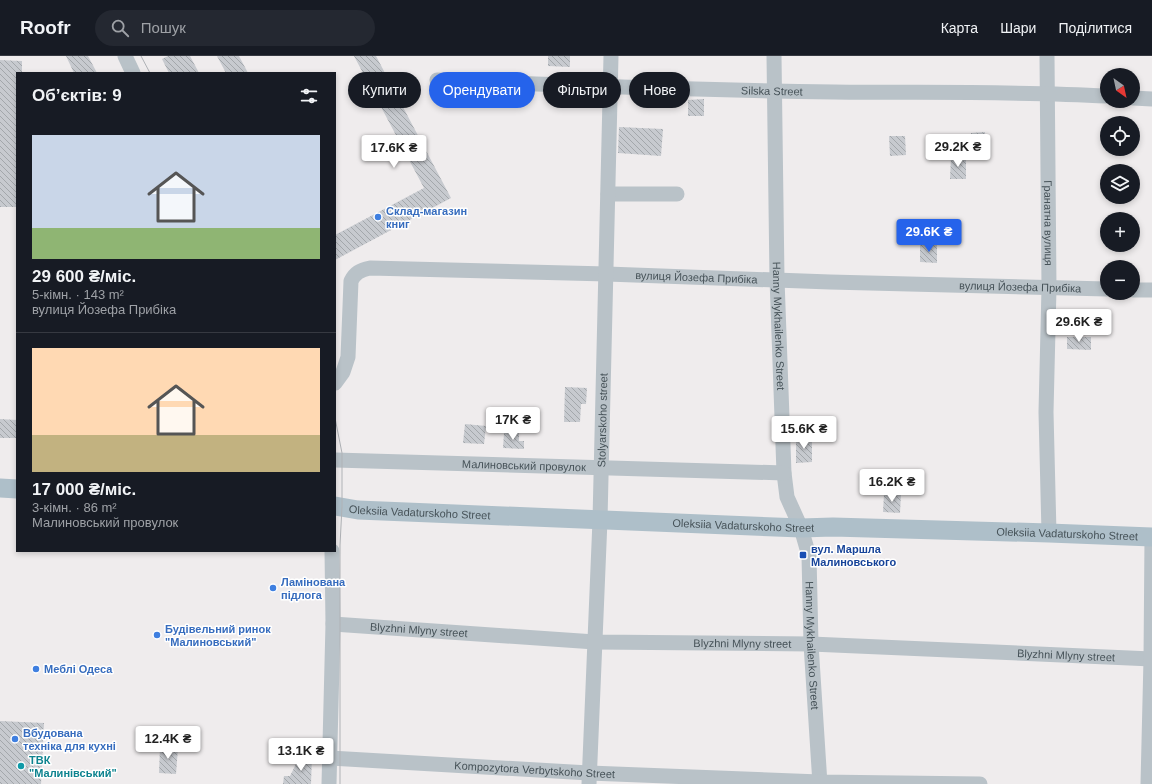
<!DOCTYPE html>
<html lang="uk">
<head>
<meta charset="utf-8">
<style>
	:root { --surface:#171b24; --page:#242831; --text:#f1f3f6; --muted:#9ea1a6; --line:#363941; --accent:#2563eb }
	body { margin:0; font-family:Arial,sans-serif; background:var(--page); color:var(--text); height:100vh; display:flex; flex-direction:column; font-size:15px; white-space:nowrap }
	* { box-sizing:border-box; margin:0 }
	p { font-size:13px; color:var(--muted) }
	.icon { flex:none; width:22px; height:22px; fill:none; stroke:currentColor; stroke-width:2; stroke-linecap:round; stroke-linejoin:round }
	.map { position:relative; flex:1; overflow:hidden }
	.sheet { position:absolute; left:16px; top:16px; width:320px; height:480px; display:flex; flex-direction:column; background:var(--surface); border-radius:0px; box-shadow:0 2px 6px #0003 }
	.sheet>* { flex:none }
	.top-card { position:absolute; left:348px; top:16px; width:380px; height:36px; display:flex; gap:8px }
	.needle { width:26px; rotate:147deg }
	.tools { position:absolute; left:1100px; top:12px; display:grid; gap:8px }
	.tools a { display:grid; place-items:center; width:40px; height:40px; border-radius:50%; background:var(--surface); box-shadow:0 2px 6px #0003; font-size:20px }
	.price { position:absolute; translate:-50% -34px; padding:0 9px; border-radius:4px; background:#fff; color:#222; font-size:13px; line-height:26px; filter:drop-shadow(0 1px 2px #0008) }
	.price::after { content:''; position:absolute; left:50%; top:24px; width:12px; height:9px; margin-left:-6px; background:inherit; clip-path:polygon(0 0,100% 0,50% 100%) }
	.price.selected { background:var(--accent); color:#fff }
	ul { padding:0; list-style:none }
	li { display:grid; align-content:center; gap:8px; height:212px; padding:0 16px }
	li+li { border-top:1px solid var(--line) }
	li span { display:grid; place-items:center; height:124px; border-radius:0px; color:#555 }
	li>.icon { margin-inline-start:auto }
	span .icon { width:72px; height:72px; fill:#fffc; stroke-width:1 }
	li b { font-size:17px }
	h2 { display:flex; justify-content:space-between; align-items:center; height:48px; padding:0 16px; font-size:17px }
	.chip { padding:0 14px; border-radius:18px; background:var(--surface); box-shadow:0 2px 6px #0003; font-size:14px; line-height:36px }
	.chip.selected { background:var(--accent); color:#fff }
	header { display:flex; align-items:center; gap:24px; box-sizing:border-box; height:56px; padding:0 20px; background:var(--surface); border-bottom:1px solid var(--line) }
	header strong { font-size:19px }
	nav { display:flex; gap:22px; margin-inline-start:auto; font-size:14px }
	.search { width:280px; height:36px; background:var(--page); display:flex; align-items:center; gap:10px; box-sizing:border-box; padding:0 14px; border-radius:22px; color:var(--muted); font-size:15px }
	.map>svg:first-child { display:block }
</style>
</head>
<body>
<header>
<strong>Roofr</strong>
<div class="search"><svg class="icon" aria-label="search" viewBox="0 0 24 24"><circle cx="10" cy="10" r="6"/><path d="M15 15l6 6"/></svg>Пошук</div>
<nav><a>Карта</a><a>Шари</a><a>Поділитися</a></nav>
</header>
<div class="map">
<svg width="1152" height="728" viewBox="0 0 1152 728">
	<defs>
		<pattern id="building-back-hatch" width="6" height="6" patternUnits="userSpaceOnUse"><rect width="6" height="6" fill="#c7cacf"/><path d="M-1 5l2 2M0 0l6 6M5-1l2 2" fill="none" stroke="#a3a7ab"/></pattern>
	</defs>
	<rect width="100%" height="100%" fill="#efeced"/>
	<g fill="url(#building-back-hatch)">
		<path d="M66 0H88L97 17H74Z"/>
		<path d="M168 0H190L199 17H169L162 3Z"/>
		<path d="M217 0H239L248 17H226Z"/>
		<path d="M354 0H376L451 142 335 204V179L424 132Z"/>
		<path d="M548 0H570V11L548 10Z"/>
		<path d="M0 4 22 5V17H17L16 151H0Z"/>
		<path d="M704 43V60H688V44Z"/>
		<path d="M619 71 663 73 661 100 618 97Z"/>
		<path d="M985 76V94H971V77Z"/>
		<path d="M889 80H905L906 99 890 100Z"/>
		<path d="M951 100 966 101V123H950Z"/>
		<path d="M920 188H937V207L920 206Z"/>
		<path d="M1067 281H1091V294L1067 293Z"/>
		<path d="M565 331 587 332 586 348H581L580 366H564Z"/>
		<path d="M0 363 17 364V382H0Z"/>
		<path d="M465 368 486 370 484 388 463 387Z"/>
		<path d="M504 377H519V385H524V393L503 392Z"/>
		<path d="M812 382V406L796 407V383Z"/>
		<path d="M884 438H901L900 457 883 456Z"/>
		<path d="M0 665 44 667 41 728H0Z"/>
		<path d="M160 691 178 692 176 718 159 717Z"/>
		<path d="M300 700H312L311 728H283L284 720H290Z"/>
	</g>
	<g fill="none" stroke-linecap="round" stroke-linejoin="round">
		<g stroke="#b9c2c8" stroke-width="15">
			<path d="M125 0 133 17"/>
			<path id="s1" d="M774 0 777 223 784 417 787 441 801 472 809 500 811 588 820 728"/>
			<path id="s2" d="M1047 0 1049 232 1046 356 1049 477"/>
			<path id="s3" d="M437 24C570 30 702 34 834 36 925 37 1016 35 1107 40"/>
			<path d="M1133 42 1152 43"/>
			<path d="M608 138H677"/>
			<path d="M1133 234H1152"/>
			<path id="s4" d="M335 327 343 316 348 301 351 225C355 217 360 214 370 212L607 218 830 226 1107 233"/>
			<path id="s5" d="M335 404 784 417"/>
			<path id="s6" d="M333 568 595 586 811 588 1152 603"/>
			<path id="s7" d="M330 702 589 717 820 726 980 728"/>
			<path d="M329 728 333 568 332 495"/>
			<path id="s8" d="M589 728 600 464 611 0"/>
			<path d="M1148 728 1151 603 1152 481"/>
		</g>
		<g stroke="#aebfc9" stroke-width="19">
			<path d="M0 432 17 433"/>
			<path id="s9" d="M335 450 358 454 801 472 833 471 1049 477 1152 481"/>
		</g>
		<g stroke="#afb2b6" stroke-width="1">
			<path d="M141 0 150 17"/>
			<path d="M335 362 342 397V451L340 489V728"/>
		</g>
	</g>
	<g fill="#3f7fe0" stroke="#fff" stroke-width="1.5">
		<circle cx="378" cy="161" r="4"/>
		<circle cx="273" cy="532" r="4"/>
		<circle cx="157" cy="579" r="4"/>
		<circle cx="36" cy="613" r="4"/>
		<circle cx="15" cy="683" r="4"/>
	</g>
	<rect fill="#1a4fb4" stroke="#fff" stroke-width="1.5" x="799" y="495" width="8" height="8" rx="2"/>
	<circle fill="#0f9aa8" stroke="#fff" stroke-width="1.5" cx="21" cy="710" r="4"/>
	<g text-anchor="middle" stroke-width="3" stroke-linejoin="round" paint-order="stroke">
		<g font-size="11" fill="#465258" stroke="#fff">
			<text dy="4" stroke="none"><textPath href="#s3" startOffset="335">Silska Street</textPath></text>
			<text dy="4" stroke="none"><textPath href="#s2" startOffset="167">Гранатна вулиця</textPath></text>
			<text dy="4" stroke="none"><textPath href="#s4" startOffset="456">вулиця Йозефа Прибіка</textPath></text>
			<text dy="4" stroke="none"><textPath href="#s4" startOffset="780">вулиця Йозефа Прибіка</textPath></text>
			<text dy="4" stroke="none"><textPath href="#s1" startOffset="270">Hanny Mykhailenko Street</textPath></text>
			<text dy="4" stroke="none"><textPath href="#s8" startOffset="364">Stolyarskoho street</textPath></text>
			<text dy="4" stroke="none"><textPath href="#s5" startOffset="189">Малиновський провулок</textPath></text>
			<text dy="4" stroke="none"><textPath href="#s9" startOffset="85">Oleksiia Vadaturskoho Street</textPath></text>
			<text dy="4" stroke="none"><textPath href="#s9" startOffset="409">Oleksiia Vadaturskoho Street</textPath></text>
			<text dy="4" stroke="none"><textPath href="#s9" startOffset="733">Oleksiia Vadaturskoho Street</textPath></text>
			<text dy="4" stroke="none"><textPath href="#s6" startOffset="86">Blyzhni Mlyny street</textPath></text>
			<text dy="4" stroke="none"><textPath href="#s6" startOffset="410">Blyzhni Mlyny street</textPath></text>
			<text dy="4" stroke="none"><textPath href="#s1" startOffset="594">Hanny Mykhailenko Street</textPath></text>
			<text dy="4" stroke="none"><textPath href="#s6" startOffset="734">Blyzhni Mlyny street</textPath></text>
			<text dy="4" stroke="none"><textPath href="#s7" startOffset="205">Kompozytora Verbytskoho Street</textPath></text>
		</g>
		<g font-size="11" font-weight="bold" fill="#366cbe" stroke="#fff" text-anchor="start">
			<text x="386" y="159">Склад-магазин<tspan x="386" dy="13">книг</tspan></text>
			<text x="281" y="530">Ламінована<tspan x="281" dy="13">підлога</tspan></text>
			<text x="165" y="577">Будівельний ринок<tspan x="165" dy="13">"Малиновський"</tspan></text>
			<text x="44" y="617">Меблі Одеса</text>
			<text x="23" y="681">Вбудована<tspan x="23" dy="13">техніка для кухні</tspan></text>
		</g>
		<g font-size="11" font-weight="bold" fill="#164399" stroke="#fff" text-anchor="start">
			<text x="811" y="497">вул. Маршла<tspan x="811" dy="13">Малиновського</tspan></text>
		</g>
		<g font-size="11" font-weight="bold" fill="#0d838f" stroke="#fff" text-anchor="start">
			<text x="29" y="708">ТВК<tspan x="29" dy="13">"Малинівський"</tspan></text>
		</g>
	</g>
</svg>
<div class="tools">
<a><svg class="needle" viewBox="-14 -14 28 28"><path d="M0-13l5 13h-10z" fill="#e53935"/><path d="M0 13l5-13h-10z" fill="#9ea1a6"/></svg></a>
<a><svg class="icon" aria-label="locate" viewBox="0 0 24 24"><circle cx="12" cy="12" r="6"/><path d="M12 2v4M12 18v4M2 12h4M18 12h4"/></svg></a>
<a><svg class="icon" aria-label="layers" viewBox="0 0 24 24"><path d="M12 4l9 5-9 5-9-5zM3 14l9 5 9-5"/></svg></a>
<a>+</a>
<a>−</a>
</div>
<b class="price" style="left:958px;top:112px">29.2K ₴</b>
<b class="price" style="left:394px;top:113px">17.6K ₴</b>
<b class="price selected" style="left:929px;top:197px">29.6K ₴</b>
<b class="price" style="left:1079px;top:287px">29.6K ₴</b>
<b class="price" style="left:513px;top:385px">17K ₴</b>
<b class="price" style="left:804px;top:394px">15.6K ₴</b>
<b class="price" style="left:892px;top:447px">16.2K ₴</b>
<b class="price" style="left:168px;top:704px">12.4K ₴</b>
<b class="price" style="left:301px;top:716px">13.1K ₴</b>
<div class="top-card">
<a class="chip">Купити</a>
<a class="chip selected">Орендувати</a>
<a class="chip">Фільтри</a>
<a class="chip">Нове</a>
</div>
<section class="sheet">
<h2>Об’єктів: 9<svg class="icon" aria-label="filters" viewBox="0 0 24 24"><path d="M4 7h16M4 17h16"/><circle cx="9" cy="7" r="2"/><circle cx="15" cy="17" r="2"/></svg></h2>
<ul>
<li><span style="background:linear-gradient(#c9d6e8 75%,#8fb573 0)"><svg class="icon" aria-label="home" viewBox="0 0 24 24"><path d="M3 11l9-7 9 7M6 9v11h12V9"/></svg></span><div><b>29 600 ₴/міс.</b><p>5-кімн. · 143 m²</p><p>вулиця Йозефа Прибіка</p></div></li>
<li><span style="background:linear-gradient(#ffd9b3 70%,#c2b280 0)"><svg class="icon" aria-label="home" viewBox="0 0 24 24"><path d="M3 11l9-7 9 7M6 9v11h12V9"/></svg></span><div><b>17 000 ₴/міс.</b><p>3-кімн. · 86 m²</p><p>Малиновський провулок</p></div></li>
</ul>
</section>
</div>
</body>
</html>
